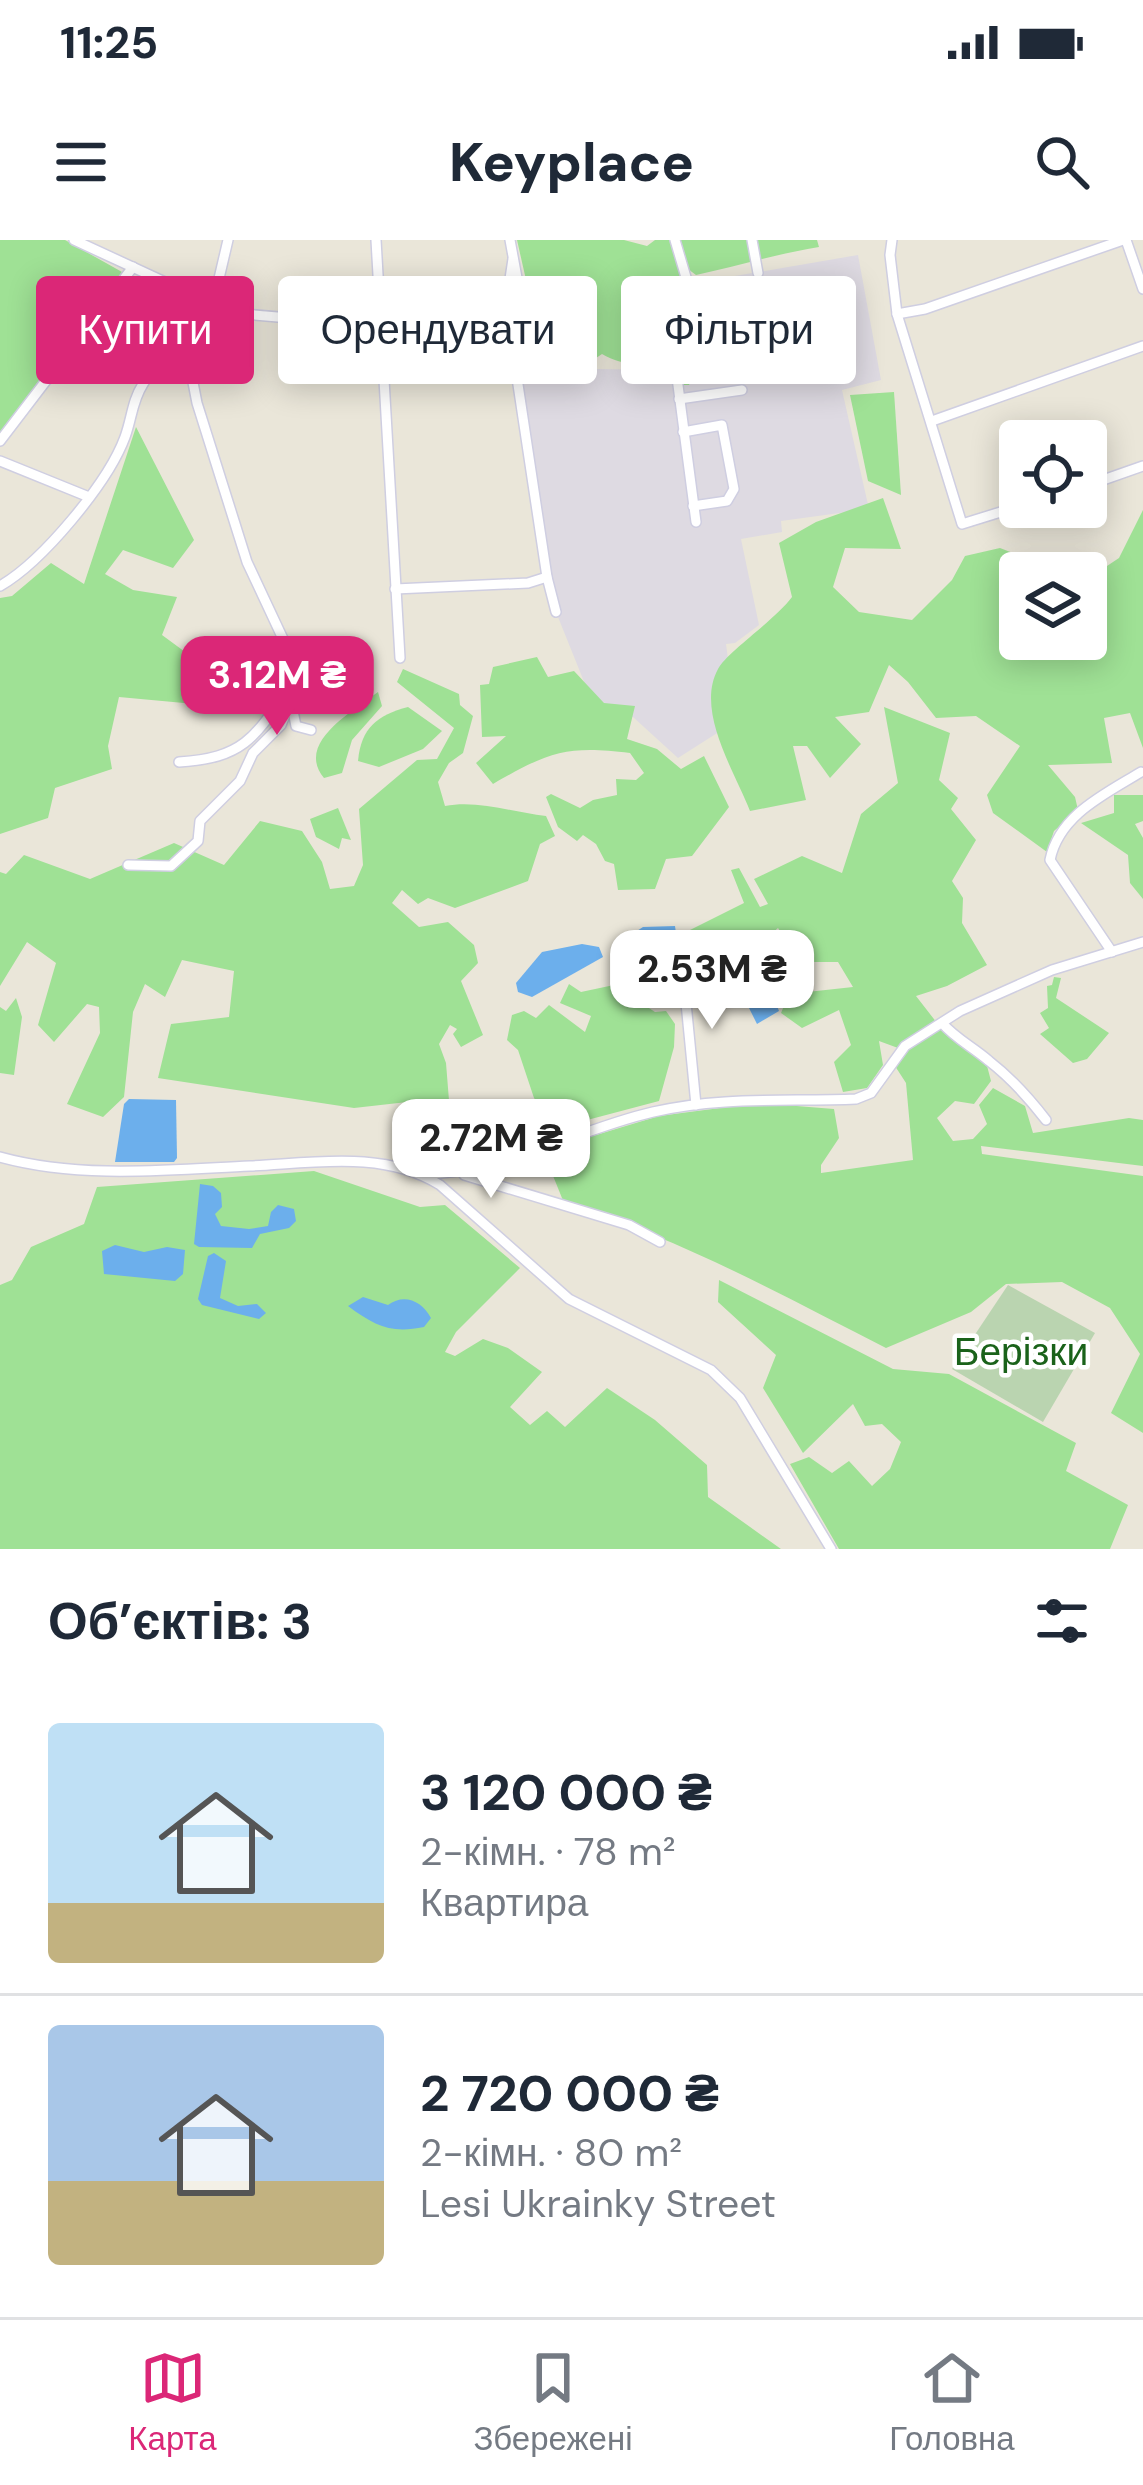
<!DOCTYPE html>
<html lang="uk">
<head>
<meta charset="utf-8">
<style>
	:root { --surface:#fff; --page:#f6f6f7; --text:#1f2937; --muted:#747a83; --line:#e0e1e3; --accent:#db2777 }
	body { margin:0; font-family:"DM Sans",sans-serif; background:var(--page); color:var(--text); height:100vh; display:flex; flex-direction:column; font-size:45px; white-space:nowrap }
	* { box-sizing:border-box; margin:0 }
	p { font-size:39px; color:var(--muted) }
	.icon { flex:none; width:66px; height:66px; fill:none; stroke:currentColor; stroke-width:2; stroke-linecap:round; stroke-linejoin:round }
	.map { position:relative; height:1309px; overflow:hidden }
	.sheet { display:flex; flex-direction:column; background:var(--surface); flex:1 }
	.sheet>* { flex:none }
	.banner { position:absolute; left:36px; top:36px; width:1071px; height:108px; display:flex; gap:24px }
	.buttons { position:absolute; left:999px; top:180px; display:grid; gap:24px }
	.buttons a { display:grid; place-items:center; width:108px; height:108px; border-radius:12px; background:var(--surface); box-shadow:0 6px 30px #0003; font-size:60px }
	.price { position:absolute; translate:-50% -102px; padding:0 27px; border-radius:24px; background:#fff; color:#222; font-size:39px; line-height:78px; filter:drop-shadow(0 3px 6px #0008) }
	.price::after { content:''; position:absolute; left:50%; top:72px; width:36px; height:27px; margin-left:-18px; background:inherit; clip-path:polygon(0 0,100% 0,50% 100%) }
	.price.on { background:var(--accent); color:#fff }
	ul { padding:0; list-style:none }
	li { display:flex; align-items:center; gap:36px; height:300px; padding:0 48px }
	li+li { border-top:3px solid var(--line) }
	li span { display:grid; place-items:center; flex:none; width:336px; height:240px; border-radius:12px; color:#555 }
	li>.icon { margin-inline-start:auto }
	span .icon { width:144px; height:144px; fill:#fffc; stroke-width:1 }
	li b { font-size:51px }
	h2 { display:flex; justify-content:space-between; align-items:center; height:144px; padding:0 48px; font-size:51px }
	.chip { padding:0 42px; border-radius:12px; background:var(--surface); box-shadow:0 6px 30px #0003; font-size:42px; line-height:108px }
	.chip.on { background:var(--accent); color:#fff }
	.status { display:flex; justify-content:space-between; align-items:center; height:84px; padding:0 60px; background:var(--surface); direction:ltr }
	.status svg { height:33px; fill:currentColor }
	header { display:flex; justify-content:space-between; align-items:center; height:156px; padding:0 48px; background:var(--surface); font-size:54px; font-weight:800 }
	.tab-bar { display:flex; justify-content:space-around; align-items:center; height:168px; border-top:3px solid var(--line); background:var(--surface); font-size:33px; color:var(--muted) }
	.tab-bar a { display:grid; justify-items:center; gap:6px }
	.tab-bar .on { color:var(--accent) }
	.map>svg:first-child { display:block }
</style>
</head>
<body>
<div class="status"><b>11:25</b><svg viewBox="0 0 49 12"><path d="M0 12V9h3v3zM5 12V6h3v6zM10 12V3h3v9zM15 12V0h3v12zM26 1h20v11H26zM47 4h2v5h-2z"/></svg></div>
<header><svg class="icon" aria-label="menu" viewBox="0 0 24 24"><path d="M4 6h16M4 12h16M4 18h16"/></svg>Keyplace<svg class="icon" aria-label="search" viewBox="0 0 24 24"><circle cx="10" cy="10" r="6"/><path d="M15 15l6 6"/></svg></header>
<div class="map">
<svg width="1143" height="1309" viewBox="0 0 1143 1309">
	<rect width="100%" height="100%" fill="#eae6d9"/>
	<path fill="#dedae2" d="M858 15 881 140 842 150 869 269 781 281 782 292 741 299 759 385 735 403 726 404 736 481 678 518 633 477 595 469 556 372 515 128 675 130 688 44Z"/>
	<g fill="#9fe195">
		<path d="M0 0H65L122 32 0 196Z"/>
		<path d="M517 0H624L647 6 655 0H817L819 7C776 14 738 26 696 35L688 29 681 32 683 53 674 114C652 129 622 126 602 114L593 120 546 84 543 56 529 53Z"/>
		<path d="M718 42 733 43 738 81 735 92 713 96 714 105 735 101 738 116 744 117 745 126 739 132 731 128 717 144 694 134 689 145H679L681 125 690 109 686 105C685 86 690 67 698 50L714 53Z"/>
		<path d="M894 152 901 255 868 241 850 155Z"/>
		<path d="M136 187 194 300 173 328 123 310 105 334 133 350 177 357 162 395 230 445 227 467 119 457 108 506 112 529 55 548 48 578 0 594V358L12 356 51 323 84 344Z"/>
		<path d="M883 258 901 309 845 308 833 347 859 372 912 380 952 340 965 316 1000 308 1065 333H1020V399H1086V340L1119 318 1143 270V508L1130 473 1104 478 1112 523 1048 525 1075 557 1078 570 1054 591 1047 612 993 573 987 555 1020 506 976 476 936 478 908 442 889 425 869 472 835 477 861 504 830 538 807 506H793L806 560 750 571C735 532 695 471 718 429 727 412 774 381 792 357L779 303 816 282Z"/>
		<path d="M537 417 548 437 574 431 604 463 635 466 627 499 657 509 681 529 704 516 729 567 692 616 666 619 655 649 618 650 614 624 605 621 596 604 583 595 577 601 558 587 546 557 551 554 580 568 593 560 617 555 616 539 636 540 644 533 630 513C567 505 548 512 493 544L476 523 506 496 482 497 480 445 489 444 493 427Z"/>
		<path d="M403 429 459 454 460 465 473 476 463 513 449 523 438 542 445 566C478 560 512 572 546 576L555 596 540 604 528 641 455 668 428 658 418 664 402 650 392 663 419 687 448 682 474 705 478 723 461 741 483 795 461 807 453 794 457 789 450 785 439 804 446 823 450 873 438 876 425 860 354 868 158 838 171 784 229 777 234 731 182 720 165 757 145 744 133 772 124 857 103 877 67 864 100 793 99 767 87 764 54 802 38 785 56 723 27 702 0 746V632L6 634 24 615 90 639 174 603 224 625 260 581 302 591 322 622 330 649 354 646 363 625 359 569 417 520 437 519 454 488 397 442Z"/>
		<path d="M378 452 382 466 352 500 342 533 324 538C295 503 352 472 378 452Z"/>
		<path d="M408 467 442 491 423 509 379 527 358 521C361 488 377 475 408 467Z"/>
		<path d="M884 467 950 493 939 540 958 558 951 569 976 600 952 641 963 658 962 683 987 725 947 746 916 756 937 783 898 808 879 801 883 825 867 848 843 852 834 822 851 805 839 770 802 788 781 773 789 754 853 747 838 722H800L778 688 723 734 685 710 690 690 744 663 731 630 739 628 760 667 768 664 754 639 802 616 842 633 861 574 898 543Z"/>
		<path d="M1114 555H1143V581L1135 584 1143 598V659L1130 643 1128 615 1081 583 1114 573Z"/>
		<path d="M338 568 351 600 342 598 339 609 316 597 310 579Z"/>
		<path d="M1054 737 1061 738 1056 758 1109 793 1087 819 1073 823 1040 794 1049 788 1040 773 1048 768 1047 746 1052 745Z"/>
		<path d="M569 744 581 752 614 745 655 772 666 771 675 784 674 807 659 861 557 888 534 858 518 810 507 800 512 775 524 771 536 778 549 765 585 792 591 776 560 763Z"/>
		<path d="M16 758 22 777 14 835 0 833V767L6 771Z"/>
		<path d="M941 788 986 822 991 841 974 864 955 861 937 878 953 901 973 899 987 884 979 865 993 848 1025 866 1033 893 1129 878 1143 880V926L981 906 982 914 1143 936V1193L1111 1173 1140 1114 1110 1068 1062 1042 1006 1044 971 1072 886 1108C780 1054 677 997 564 963L543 911 659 876 758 863 834 869 839 898 821 925V933L913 920 906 843 895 826 910 807Z"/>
		<path d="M314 931 420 967 445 965 520 1028 456 1092 445 1112 455 1116 483 1099 508 1108 542 1132 510 1167 530 1185 547 1171 565 1187 607 1148 655 1180 707 1225 708 1257 781 1309H0V1045L12 1040 31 1007 84 984 97 947Z"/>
		<path d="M719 1040 893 1129 949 1134 1076 1203 1066 1231 1128 1265 1110 1309H839L790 1224 809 1217 832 1233 849 1221 872 1246 890 1229 901 1202 882 1184 865 1186 853 1164 803 1213 763 1148 776 1115 718 1062Z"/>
	</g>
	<path fill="#bad4b0" d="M1008 1045 1095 1093 1043 1182 952 1129Z"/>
	<g fill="#6cafec">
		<path d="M675 686 676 693 653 697 639 720 622 723 614 706 643 687Z"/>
		<path d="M582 704 599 707 603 717 532 757 518 752 516 743 542 712Z"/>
		<path d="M765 736 779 771 757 784 741 752Z"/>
		<path d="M129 859 176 860 177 918 174 922H115L124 864Z"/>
		<path d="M200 944 213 946 221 953 222 967 215 974 221 986 249 989 268 986 271 972 278 965 294 969 296 981 289 988 260 994 252 1008 199 1007 194 1004Z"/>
		<path d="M115 1005 144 1012 167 1007 185 1010 183 1034 175 1041 104 1034 102 1011Z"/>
		<path d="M214 1013 226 1021 220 1058 238 1066 257 1064 266 1073 259 1079 202 1065 198 1059 208 1016Z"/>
		<path d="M363 1057 388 1065C404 1053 422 1061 431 1078L424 1087C391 1094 375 1086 348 1066Z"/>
	</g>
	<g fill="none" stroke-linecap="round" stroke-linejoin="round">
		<g stroke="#cfcee1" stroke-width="12">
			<g id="minor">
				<path d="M74 0 232 73 383 86"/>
				<path d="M376 0 400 418"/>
				<path d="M510 0 520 54V83"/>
				<path d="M675 0 688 44"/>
				<path d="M752 0 758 33"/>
				<path d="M892 0 890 15 897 74 962 284 1020 266"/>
				<path d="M1126 0 1143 49"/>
				<path d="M513 19 506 65 547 337 556 372"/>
				<path d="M897 74 925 69 1123 0"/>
				<path d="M676 130 696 282"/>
				<path d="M679 159 742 150"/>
				<path d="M932 181 1143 106"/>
				<path d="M683 192 722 185 734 249 727 261 693 266"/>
				<path d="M0 201 133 27"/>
				<path d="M0 221 89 257"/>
				<path d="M1086 246 1143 226"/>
				<path d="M0 346C42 322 108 243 125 197 132 178 132 161 143 144 157 121 181 100 201 83"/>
				<path d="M395 349 528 343 547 337"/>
				<path d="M292 466 296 486 311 490"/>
				<path d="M179 522C246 518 257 495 292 442"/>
				<path d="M128 625 171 626 198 601 200 581 240 541 253 513 281 485 291 461 284 401 247 322 197 163 188 117 213 64 228 0"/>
				<path d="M1112 712 1050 620C1059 575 1105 554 1141 532"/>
				<path d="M942 783C956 799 973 807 989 821 1011 838 1029 858 1046 880"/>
				<path d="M696 865 682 722 733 725"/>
				<path d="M0 917C80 939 167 930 250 926 313 923 384 910 440 945L569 1059 711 1130 740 1158 831 1309"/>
				<path d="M422 934C504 934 574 890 653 872 721 856 788 862 856 859L871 853 905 806 960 771 1052 730 1143 702"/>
				<path d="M464 935 629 985 660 1002"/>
			</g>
		</g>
		<use href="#minor" stroke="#fff" stroke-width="9"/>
	</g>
	<g text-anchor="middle" stroke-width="9" stroke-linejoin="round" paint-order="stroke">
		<g font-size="39" fill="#1a621a" stroke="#fff">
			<text x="1021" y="1125">Берізки</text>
		</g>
	</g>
</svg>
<div class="buttons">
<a><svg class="icon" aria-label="locate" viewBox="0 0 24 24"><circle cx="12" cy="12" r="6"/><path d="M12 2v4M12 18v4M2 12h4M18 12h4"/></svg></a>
<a><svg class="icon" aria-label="layers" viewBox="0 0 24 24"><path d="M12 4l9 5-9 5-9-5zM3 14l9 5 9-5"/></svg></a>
</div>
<b class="price on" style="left:277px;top:498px">3.12M ₴</b>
<b class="price" style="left:712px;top:792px">2.53M ₴</b>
<b class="price" style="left:491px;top:961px">2.72M ₴</b>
<div class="banner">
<a class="chip on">Купити</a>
<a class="chip">Орендувати</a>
<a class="chip">Фільтри</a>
</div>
</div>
<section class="sheet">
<h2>Об’єктів: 3<svg class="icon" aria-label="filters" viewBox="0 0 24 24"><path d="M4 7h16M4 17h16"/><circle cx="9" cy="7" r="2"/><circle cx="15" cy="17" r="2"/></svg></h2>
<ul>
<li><span style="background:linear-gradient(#bfe0f5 75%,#c2b280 0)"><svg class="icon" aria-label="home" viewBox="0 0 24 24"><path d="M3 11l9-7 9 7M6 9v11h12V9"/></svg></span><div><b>3 120 000 ₴</b><p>2-кімн. · 78 m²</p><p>Квартира</p></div></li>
<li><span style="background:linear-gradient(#a9c7e8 65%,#c2b280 0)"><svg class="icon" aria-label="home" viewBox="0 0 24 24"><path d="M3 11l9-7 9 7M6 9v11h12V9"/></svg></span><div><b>2 720 000 ₴</b><p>2-кімн. · 80 m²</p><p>Lesi Ukrainky Street</p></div></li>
</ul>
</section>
<nav class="tab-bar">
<a class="on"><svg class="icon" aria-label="map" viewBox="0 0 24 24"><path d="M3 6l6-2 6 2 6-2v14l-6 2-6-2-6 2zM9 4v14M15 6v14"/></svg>Карта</a>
<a><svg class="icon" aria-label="saved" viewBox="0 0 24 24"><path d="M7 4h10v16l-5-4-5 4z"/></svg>Збережені</a>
<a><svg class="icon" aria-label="home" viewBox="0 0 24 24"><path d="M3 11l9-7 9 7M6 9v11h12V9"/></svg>Головна</a>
</nav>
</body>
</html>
